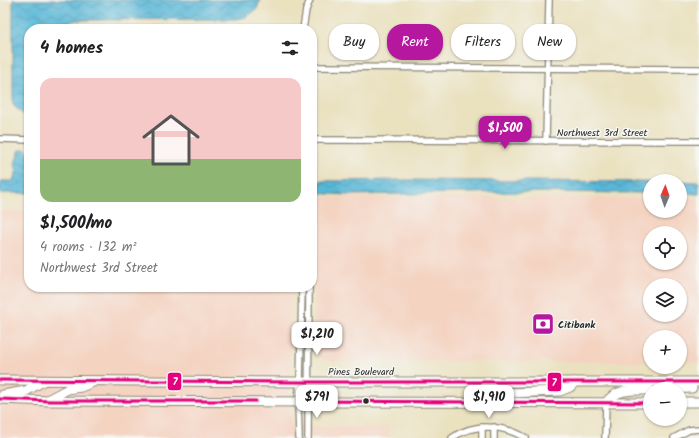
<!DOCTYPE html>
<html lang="en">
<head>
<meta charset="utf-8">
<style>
	:root { --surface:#fff; --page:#f2f2f2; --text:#202124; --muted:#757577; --line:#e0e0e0; --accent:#b5179e }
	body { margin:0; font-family:Kalam,sans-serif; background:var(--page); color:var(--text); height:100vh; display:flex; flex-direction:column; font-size:15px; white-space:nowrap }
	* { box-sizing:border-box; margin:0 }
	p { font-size:13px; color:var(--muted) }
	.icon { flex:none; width:22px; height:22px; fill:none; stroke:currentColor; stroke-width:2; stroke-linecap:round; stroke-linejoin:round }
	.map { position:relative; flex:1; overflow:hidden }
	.side { position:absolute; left:24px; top:24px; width:293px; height:268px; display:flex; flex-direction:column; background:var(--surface); border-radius:16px; box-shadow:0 1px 3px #0004 }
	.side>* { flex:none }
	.guide { position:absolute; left:329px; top:24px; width:310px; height:36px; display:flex; gap:8px }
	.needle { width:26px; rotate:2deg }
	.controls { position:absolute; left:643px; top:174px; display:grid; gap:8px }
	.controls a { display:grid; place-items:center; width:44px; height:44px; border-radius:50%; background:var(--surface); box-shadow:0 1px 3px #0004; font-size:20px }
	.price { position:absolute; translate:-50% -34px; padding:0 9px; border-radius:8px; background:#fff; color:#222; font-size:13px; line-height:26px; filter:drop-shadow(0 1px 2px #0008) }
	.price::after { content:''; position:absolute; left:50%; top:24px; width:12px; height:9px; margin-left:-6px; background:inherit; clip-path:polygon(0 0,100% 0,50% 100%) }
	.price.current { background:var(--accent); color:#fff }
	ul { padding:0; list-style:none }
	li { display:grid; align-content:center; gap:8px; height:212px; padding:0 16px }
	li+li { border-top:1px solid var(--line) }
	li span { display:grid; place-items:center; height:124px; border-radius:12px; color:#555 }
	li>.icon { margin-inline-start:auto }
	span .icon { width:72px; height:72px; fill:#fffc; stroke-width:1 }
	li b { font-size:17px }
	h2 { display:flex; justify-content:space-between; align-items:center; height:48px; padding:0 16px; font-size:17px }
	.tag { padding:0 14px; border-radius:16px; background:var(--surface); box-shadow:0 1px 3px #0004; font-size:14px; line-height:36px }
	.tag.current { background:var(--accent); color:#fff }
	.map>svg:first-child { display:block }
</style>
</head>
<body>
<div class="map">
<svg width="699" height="438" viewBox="0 0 699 438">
	<defs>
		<pattern id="water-waves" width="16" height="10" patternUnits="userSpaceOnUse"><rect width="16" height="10" fill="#59b7d7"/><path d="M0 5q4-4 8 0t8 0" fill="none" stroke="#4a95af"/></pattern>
	</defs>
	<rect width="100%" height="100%" fill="#f6f6f2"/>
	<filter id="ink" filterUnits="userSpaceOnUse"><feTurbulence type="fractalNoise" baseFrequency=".025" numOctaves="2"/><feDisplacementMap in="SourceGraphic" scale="8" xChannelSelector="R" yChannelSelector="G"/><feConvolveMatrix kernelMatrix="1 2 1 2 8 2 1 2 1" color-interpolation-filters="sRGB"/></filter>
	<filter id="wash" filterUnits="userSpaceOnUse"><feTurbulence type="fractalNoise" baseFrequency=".012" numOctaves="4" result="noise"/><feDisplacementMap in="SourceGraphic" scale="16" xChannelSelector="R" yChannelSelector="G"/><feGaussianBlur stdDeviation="0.9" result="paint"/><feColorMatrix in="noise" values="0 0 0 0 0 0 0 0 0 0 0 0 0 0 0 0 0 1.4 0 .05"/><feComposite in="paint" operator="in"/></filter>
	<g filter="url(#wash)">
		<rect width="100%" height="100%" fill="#eae1bf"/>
		<g fill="#f4d3c1" fill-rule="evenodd">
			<path d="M312 197 650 198V211H680V198H699V362H680V337H650V362L324 361 315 352 314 290 312 252ZM650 233H680V263H650ZM650 285H680V315H650Z"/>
			<path d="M0 211H29V287H290V426L388 427 389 438H0Z"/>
		</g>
		<g fill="url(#water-waves)" stroke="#427181">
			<path d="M13 0H260L257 9 246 17 237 19 76 20 62 24 54 29H29V106L25 116 13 105Z"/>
			<path d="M25 149 29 152V193H0V181H13L17 170 14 162 17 159 18 151Z"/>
			<path d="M403 180 650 182V193L520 192 348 195 312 193 313 186 316 182 320 181Z"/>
			<path d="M680 181 699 182V194L680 193Z"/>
		</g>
	</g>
	<g filter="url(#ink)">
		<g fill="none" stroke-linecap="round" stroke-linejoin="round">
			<g stroke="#8a8675" stroke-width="8">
				<g id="minor">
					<path d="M303 29 306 10 310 0"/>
					<path d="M312 67 699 69"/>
					<path d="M0 139 29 140"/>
					<path d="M312 140 699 141"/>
					<path d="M546 141 549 0"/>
					<path d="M482 427V438"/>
					<path d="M494 427V438"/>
					<path d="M299 438 298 401 300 382 302 287"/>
					<path d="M308 438 309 287"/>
					<path d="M452 438C475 422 503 425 526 438"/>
					<path d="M605 438 606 403"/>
					<path d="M674 438 689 430 699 429"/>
				</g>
			</g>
			<g stroke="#8a8675" stroke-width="11">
				<g id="trunk">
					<path d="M0 380 300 382H699"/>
					<path d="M668 389 692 388"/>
					<path d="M3 395 26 391 43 381"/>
					<path d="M476 398 510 393 560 391 570 387 575 382"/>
					<path d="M0 399 50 401 650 403"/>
					<path d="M47 400 68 389 81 387 93 382"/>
					<path d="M680 402H699"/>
					<path d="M606 403C616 388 634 390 650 390"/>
				</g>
			</g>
			<use href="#minor" stroke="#fff" stroke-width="5.5"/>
			<use href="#trunk" stroke="#fff" stroke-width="9"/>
			<g stroke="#f6f6f2" stroke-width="6">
				<g id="bus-1">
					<path d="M0 380 300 382H699"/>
					<path d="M0 399 50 401H256"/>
					<path d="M304 401 650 403"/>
				</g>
			</g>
			<use href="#bus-1" stroke="#e5007d" stroke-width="3"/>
		</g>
	</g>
	<defs>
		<g id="bank-square" transform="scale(1.15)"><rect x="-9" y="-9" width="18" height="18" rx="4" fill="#b5179e" stroke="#f6f6f2"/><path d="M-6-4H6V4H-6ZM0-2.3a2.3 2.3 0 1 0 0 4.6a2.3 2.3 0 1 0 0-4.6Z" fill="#fff"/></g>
	</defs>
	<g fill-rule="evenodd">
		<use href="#bank-square" x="543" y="324"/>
	</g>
	<circle fill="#2b2b2b" stroke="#f6f6f2" stroke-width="1.5" cx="366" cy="401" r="3.5"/>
	<g text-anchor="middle" stroke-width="3" stroke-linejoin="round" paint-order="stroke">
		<g font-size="10" fill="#2b2b2b" stroke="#f6f6f2">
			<text x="602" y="136">Northwest 3rd Street</text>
			<text x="361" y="375">Pines Boulevard</text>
		</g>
		<g font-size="10" font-weight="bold" fill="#2b2b2b" stroke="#f6f6f2" text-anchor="start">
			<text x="558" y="328">Citibank</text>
		</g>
	</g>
	<g stroke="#f6f6f2" stroke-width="1.5">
		<rect x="167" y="372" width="15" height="19" rx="4" fill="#e5007d"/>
		<rect x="547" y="372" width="15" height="20" rx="4" fill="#e5007d"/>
	</g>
	<g font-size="11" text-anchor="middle" font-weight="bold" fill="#fff">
		<text x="175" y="385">7</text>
		<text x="554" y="386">7</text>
	</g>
</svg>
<div class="controls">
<a><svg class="needle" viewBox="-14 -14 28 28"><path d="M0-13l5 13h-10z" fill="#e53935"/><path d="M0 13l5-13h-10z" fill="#757577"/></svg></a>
<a><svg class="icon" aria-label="locate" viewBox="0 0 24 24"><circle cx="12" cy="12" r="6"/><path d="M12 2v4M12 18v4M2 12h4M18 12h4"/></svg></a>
<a><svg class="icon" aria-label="layers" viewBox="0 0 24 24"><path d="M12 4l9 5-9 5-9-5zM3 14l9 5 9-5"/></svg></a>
<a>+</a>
<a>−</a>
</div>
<b class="price current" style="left:505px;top:150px">$1,500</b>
<b class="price" style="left:317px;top:356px">$1,210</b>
<b class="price" style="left:317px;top:419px">$791</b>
<b class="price" style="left:489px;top:419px">$1,910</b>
<div class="guide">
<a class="tag">Buy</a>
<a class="tag current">Rent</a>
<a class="tag">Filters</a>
<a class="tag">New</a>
</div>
<section class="side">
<h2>4 homes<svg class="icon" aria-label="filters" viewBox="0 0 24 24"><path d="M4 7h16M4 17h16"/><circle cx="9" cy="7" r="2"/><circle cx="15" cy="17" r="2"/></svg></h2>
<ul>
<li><span style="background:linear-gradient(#f6c9c9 65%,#8fb573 0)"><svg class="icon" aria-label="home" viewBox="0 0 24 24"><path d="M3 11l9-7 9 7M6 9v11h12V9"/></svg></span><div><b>$1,500/mo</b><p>4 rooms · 132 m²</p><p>Northwest 3rd Street</p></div></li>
</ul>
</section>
</div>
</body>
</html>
